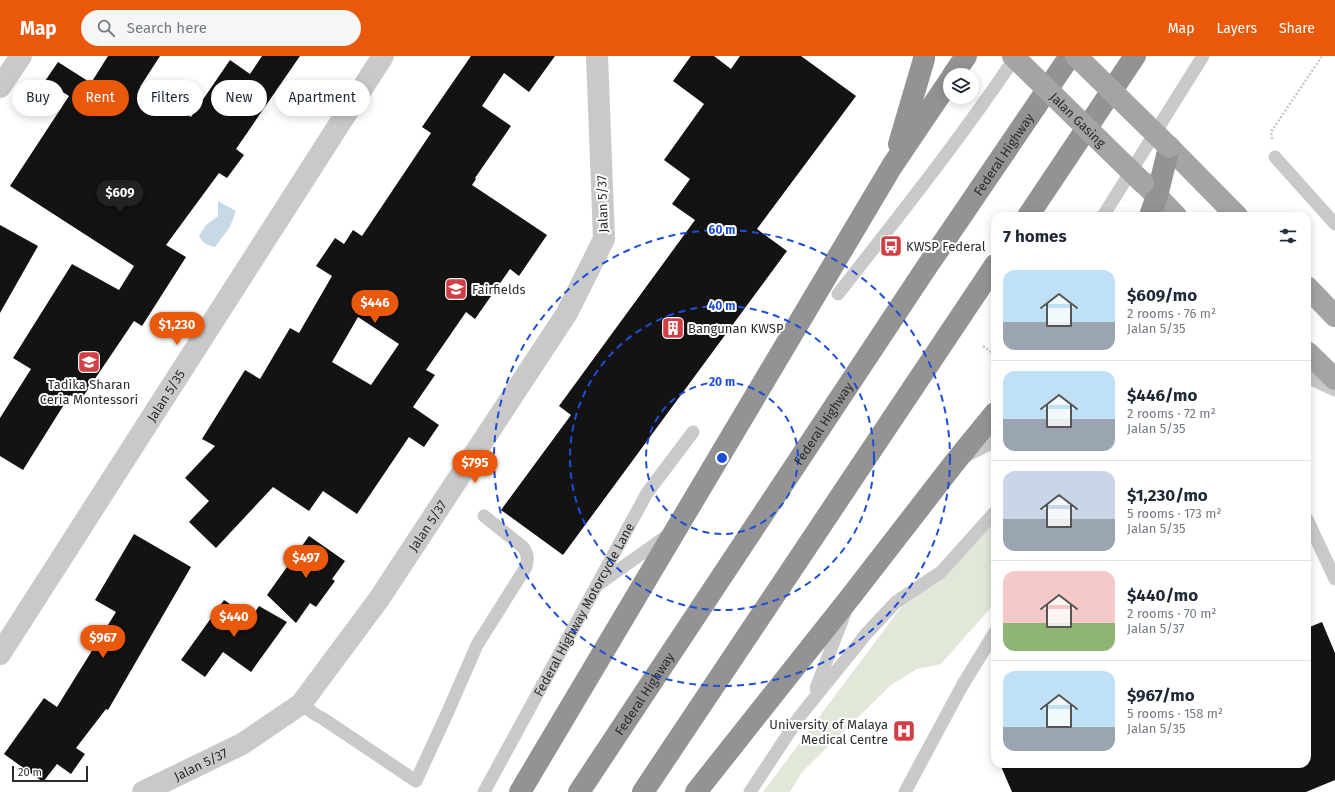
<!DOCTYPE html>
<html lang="en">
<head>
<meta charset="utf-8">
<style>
	:root { --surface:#fff; --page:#f6f6f7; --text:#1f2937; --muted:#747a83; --line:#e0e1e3; --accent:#ea580c }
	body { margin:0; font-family:"Fira Sans",sans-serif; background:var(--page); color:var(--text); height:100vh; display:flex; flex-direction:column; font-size:15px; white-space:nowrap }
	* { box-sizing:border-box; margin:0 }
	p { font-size:13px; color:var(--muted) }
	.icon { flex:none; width:22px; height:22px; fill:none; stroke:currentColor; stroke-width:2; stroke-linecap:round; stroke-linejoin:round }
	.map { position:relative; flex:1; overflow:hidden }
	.side { position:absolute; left:991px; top:156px; width:320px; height:556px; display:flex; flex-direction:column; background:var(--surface); border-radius:12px; box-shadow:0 2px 10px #0003 }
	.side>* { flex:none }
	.hud { position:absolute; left:12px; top:24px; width:380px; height:36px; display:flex; gap:8px }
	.tools { position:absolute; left:943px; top:12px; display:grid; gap:8px }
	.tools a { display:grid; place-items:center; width:36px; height:36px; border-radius:50%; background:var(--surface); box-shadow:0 2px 10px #0003; font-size:20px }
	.scale { position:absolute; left:12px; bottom:10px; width:76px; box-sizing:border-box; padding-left:4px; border:2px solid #2c2c2c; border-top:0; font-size:11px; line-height:14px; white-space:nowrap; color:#2c2c2c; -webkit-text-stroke:3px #fff; paint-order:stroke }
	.price { position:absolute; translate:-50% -34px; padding:0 9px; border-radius:14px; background:var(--accent); color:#fff; font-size:13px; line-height:26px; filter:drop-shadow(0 1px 2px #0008) }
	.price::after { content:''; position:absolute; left:50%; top:24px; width:12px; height:9px; margin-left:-6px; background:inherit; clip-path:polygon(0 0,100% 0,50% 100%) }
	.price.on { background:#222; color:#fff }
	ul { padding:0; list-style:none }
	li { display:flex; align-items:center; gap:12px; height:100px; padding:0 12px }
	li+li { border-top:1px solid var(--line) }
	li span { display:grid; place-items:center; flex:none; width:112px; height:80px; border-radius:12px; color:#555 }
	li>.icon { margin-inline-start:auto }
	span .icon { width:48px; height:48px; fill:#fffc; stroke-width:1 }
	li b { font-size:17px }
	h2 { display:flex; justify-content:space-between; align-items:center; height:48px; padding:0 12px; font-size:17px }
	.tag { padding:0 14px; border-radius:18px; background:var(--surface); box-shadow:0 2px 10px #0003; font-size:14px; line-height:36px }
	.tag.on { background:var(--accent); color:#fff }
	header { display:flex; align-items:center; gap:24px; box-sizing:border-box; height:56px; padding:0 20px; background:var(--accent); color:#fff }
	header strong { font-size:19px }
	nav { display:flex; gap:22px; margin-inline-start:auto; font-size:14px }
	.search { width:280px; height:36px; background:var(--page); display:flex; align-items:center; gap:10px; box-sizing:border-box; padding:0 14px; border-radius:22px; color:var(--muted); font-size:15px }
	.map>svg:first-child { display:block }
</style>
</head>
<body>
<header>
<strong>Map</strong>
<div class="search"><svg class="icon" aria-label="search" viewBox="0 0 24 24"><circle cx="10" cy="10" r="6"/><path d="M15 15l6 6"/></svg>Search here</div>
<nav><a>Map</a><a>Layers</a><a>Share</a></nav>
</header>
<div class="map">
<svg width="1335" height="736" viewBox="0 0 1335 736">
	<rect width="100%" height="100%" fill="#fff"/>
	<path fill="#e1e8da" d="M995 462V547L941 608 917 613 891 629 802 716 790 736H763L902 550 950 511Z"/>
	<path fill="#c8d9e6" d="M218 145 236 155 230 171 215 191C207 189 202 187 199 180L206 169 218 160Z"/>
	<g fill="#131313" fill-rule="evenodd">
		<path d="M108 0H160L140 31 174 52 176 50 191 61 230 4 250 18 262 0H300L236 93 244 99 227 122 219 117 166 189 186 201 142 270 134 265 80 345 70 339 23 414 0 400V362L31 313 13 302 72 208 119 234 134 210 10 130 69 40 45 25 58 6 91 27Z"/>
		<path d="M471 0H555L529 36 504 17 482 50 511 70 475 122 476 123 472 129 547 179 519 220 510 213 475 263 466 256 426 314 435 319 413 351 439 369 424 391 409 381 357 458 323 435 309 455 273 431 216 492 189 466 209 445 185 422 215 390 202 383 245 314 260 323 290 272 299 277 332 220 316 210 335 182 344 188 353 174 362 180 431 77 422 71ZM358 261 399 288 371 329 332 306Z"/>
		<path d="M691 0H714L731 13 740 0H801L856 40 757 173 787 195 563 499 501 454 571 359 559 350 695 164 672 148 690 123 664 104 704 48 673 25Z"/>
		<path d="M0 169 38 190 0 257Z"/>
		<path d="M134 478 191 511 108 654 106 653 76 692 85 698 71 718 57 708 43 726 4 698 44 642 57 651 116 556 95 544Z"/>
		<path d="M309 480 345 505 332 523 335 525 316 551 310 547 296 567 267 539Z"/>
		<path d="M224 544 251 562 259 550 287 566 251 616 223 596 205 621 181 604Z"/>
		<path d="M1322 566 1335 597V724L1306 736H1012L1000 708H1307V572Z"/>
	</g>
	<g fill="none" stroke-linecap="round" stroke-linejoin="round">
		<g stroke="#c9c9c9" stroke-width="2.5" stroke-dasharray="2 2" stroke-linecap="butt">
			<path d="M1272 83 1271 76 1322 0"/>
			<path d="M983 290 995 299"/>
		</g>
		<g stroke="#c9c9c9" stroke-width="13">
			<path d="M1275 101 1335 168"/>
			<path d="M1103 160 1203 0"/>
			<path d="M838 238C899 160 961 82 1016 0"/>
			<path d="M1307 321 1335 334"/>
			<path d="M964 401 995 385"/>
			<path d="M1307 463 1335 523"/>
			<path d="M599 528 668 479"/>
			<path d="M816 632 845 557"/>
			<path d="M301 648 316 659 322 662 416 725 446 660 477 589 526 511C528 503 528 498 523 491L484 460"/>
			<path id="s1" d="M484 736 647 437 693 376"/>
			<path d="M750 736 800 660 867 577 896 546 941 516 995 456"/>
			<path d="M905 736 962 630 995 576"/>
		</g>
		<g stroke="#c9c9c9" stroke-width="22">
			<path d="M0 31 21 0"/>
			<path id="s2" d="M0 598 383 0"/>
			<path id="s3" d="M143 736 242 688 301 648 379 543 567 257 604 183 597 0"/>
		</g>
		<g stroke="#a4a4a4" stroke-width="22">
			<path d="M1169 91 1237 160"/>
			<path d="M1144 127 1176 160"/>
			<path d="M1307 231 1335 260"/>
			<path d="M1307 296 1335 323"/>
		</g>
		<g stroke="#939393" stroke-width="22">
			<path d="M953 19 966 0"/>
			<path d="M899 88 924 3V0"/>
			<path d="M1028 160 1135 0"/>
			<path d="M1150 160 1157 140 1169 91"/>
			<path d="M520 736 892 110 950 24"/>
			<path id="s4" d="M579 736 926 212 1070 0"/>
			<path d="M643 736 995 209"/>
			<path d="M696 736 852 539 955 406 995 357"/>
		</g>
		<g stroke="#a4a4a4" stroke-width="22">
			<path id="s5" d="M1013 0 1143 127"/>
			<path d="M1076 0 1169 91"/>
		</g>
	</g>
	<g fill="none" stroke="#1d4ed8" stroke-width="2" stroke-dasharray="7 5">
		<circle cx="722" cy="402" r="76"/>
		<circle cx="722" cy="402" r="152"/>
		<circle cx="722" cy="402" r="228"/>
	</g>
	<defs>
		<g id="bus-square" transform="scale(1.15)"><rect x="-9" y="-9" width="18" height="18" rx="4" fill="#d13f44" stroke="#fff"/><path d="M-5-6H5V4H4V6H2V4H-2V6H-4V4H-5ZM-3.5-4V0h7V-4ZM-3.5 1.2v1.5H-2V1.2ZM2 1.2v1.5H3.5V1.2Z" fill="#fff"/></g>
		<g id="school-square" transform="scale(1.15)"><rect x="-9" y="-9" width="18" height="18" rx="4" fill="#d13f44" stroke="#fff"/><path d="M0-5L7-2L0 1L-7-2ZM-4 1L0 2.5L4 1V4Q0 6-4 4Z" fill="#fff"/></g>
		<g id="building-square" transform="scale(1.15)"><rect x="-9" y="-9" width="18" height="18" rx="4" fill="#d13f44" stroke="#fff"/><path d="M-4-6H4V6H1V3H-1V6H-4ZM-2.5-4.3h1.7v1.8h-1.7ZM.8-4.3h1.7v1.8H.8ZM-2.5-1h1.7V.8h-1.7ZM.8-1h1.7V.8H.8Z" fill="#fff"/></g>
		<g id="hospital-square" transform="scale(1.15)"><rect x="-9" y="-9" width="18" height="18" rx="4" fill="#d13f44" stroke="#fff"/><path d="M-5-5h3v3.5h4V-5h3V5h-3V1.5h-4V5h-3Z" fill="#fff"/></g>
	</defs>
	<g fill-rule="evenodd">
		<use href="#bus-square" x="891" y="190"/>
		<use href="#school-square" x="456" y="233"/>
		<use href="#building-square" x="673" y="272"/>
		<use href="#school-square" x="89" y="306"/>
		<use href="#hospital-square" x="904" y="675"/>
	</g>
	<g text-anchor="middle" stroke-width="4" stroke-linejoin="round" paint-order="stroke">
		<g font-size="13" fill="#2c2c2c" stroke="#fff">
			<text dy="5" stroke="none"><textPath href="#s5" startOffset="91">Jalan Gasing</textPath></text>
			<text dy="5" stroke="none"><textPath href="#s4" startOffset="766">Federal Highway</textPath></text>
			<text transform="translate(602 148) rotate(-92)" y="5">Jalan 5/37</text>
			<text dy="5" stroke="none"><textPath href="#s2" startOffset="307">Jalan 5/35</textPath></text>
			<text dy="5" stroke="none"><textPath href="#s4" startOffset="442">Federal Highway</textPath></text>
			<text dy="5" stroke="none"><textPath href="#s3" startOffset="400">Jalan 5/37</textPath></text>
			<text dy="5" stroke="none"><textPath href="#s1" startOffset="208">Federal Highway Motorcycle Lane</textPath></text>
			<text dy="5" stroke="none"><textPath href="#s4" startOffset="118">Federal Highway</textPath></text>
			<text dy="5" stroke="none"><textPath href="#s3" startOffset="64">Jalan 5/37</textPath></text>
		</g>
		<g font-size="13" fill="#2c2c2c" stroke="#fff" text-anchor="start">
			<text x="906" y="195">KWSP Federal</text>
			<text x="472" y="238">Fairfields</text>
			<text x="688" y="277">Bangunan KWSP</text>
			<text x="89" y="333" text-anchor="middle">Tadika Sharan<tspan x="89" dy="15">Ceria Montessori</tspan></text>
			<text x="888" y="673" text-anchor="end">University of Malaya<tspan x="888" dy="15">Medical Centre</tspan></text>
		</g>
	</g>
	<circle cx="722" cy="402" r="6" fill="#1d4ed8" stroke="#fff" stroke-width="2"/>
	<g font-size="12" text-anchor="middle" font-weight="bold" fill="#1d4ed8" stroke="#fff" stroke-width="4" stroke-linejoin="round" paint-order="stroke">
		<text x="722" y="178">60 m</text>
		<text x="722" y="254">40 m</text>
		<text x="722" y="330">20 m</text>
	</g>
</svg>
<div class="tools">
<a><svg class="icon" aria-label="layers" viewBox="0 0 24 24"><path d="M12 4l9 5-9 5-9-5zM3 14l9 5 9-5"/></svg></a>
</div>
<div class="scale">20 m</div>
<b class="price on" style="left:120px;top:158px">$609</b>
<b class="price" style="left:375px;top:268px">$446</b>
<b class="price" style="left:177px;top:290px">$1,230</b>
<b class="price" style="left:475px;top:428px">$795</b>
<b class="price" style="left:306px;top:523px">$497</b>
<b class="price" style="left:234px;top:582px">$440</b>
<b class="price" style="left:103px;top:603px">$967</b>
<div class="hud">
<a class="tag">Buy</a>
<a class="tag on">Rent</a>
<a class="tag">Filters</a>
<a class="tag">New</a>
<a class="tag">Apartment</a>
</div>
<section class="side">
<h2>7 homes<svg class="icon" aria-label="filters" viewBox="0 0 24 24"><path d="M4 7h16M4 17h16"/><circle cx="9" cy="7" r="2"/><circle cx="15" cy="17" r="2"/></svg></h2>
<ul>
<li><span style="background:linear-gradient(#bfe0f5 65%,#9aa5b1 0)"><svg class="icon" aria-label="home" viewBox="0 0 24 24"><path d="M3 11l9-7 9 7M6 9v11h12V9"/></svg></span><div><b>$609/mo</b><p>2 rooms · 76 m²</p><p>Jalan 5/35</p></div></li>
<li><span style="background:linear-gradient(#bfe0f5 60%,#9aa5b1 0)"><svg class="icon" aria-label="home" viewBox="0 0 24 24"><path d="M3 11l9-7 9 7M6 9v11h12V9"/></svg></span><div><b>$446/mo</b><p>2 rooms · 72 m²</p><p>Jalan 5/35</p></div></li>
<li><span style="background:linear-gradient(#c9d6e8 60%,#9aa5b1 0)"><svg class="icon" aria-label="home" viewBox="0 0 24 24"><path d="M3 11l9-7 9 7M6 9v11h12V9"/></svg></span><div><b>$1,230/mo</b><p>5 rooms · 173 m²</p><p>Jalan 5/35</p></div></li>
<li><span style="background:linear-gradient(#f6c9c9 65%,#8fb573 0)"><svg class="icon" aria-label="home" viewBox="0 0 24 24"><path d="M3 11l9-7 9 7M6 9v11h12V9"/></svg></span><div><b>$440/mo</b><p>2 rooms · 70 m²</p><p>Jalan 5/37</p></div></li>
<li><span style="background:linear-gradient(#bfe0f5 70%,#9aa5b1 0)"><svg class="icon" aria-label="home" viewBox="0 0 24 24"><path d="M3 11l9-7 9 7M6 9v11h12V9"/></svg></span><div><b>$967/mo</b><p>5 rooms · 158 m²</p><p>Jalan 5/35</p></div></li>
</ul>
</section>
</div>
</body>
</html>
